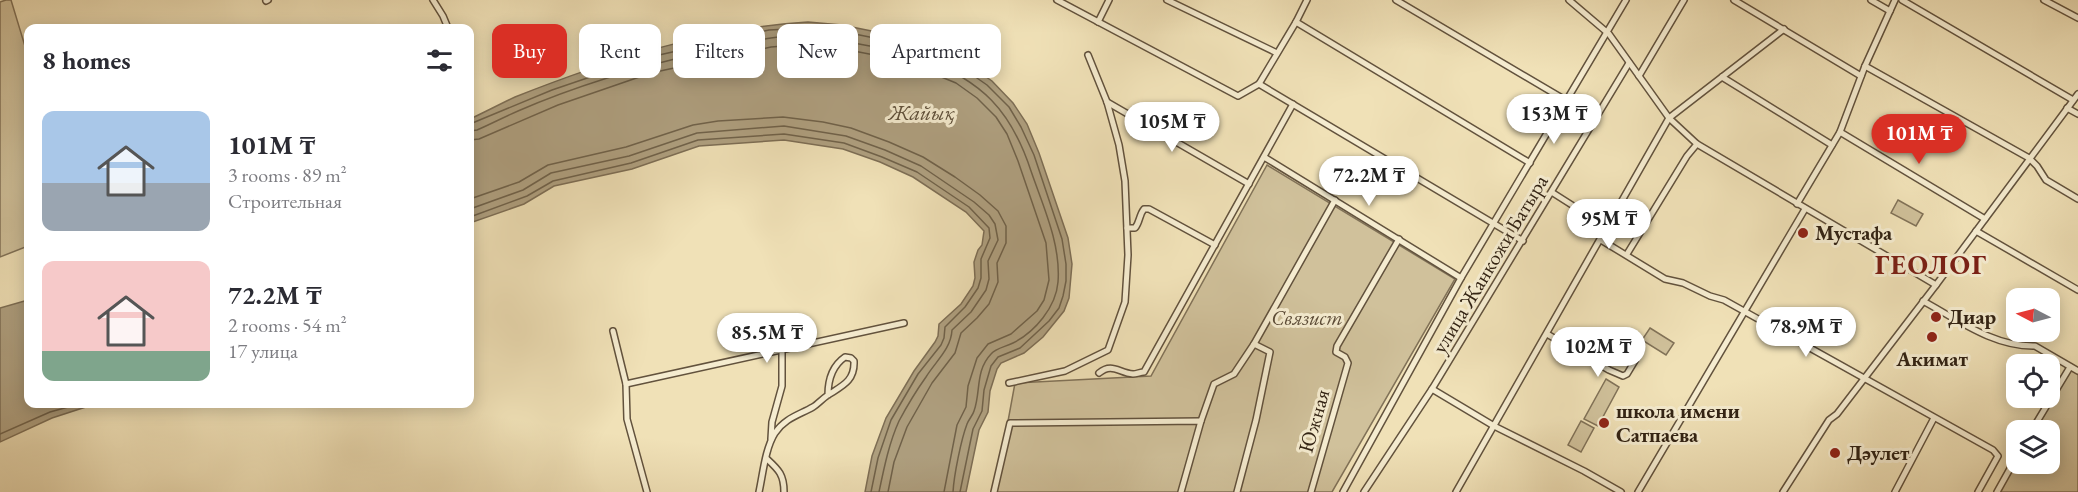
<!DOCTYPE html>
<html lang="en">
<head>
<meta charset="utf-8">
<style>
	:root { --surface:#fff; --page:#f7f7f7; --text:#2b2b33; --muted:#7c7c81; --accent:#d93025 }
	body { margin:0; font-family:"EB Garamond",serif; background:var(--page); color:var(--text); height:100vh; display:flex; flex-direction:column; font-size:22px; white-space:nowrap }
	* { box-sizing:border-box; margin:0 }
	p { font-size:20px; color:var(--muted) }
	.icon { flex:none; width:33px; height:33px; fill:none; stroke:currentColor; stroke-width:2; stroke-linecap:round; stroke-linejoin:round }
	.map { position:relative; flex:1; overflow:hidden }
	.side { position:absolute; left:24px; top:24px; width:450px; height:384px; display:flex; flex-direction:column; background:var(--surface); border-radius:12px; box-shadow:0 3px 15px #0003 }
	.side>* { flex:none }
	.top-card { position:absolute; left:492px; top:24px; width:570px; height:54px; display:flex; gap:12px }
	.needle { width:39px; rotate:276deg }
	.buttons { position:absolute; left:2006px; top:288px; display:grid; gap:12px }
	.buttons a { display:grid; place-items:center; width:54px; height:54px; border-radius:12px; background:var(--surface); box-shadow:0 3px 15px #0003; font-size:30px }
	.price { position:absolute; translate:-50% -51px; padding:0 14px; border-radius:21px; background:#fff; color:#222; font-size:20px; line-height:39px; filter:drop-shadow(0 2px 3px #0008) }
	.price::after { content:''; position:absolute; left:50%; top:36px; width:18px; height:14px; margin-left:-9px; background:inherit; clip-path:polygon(0 0,100% 0,50% 100%) }
	.price.active { background:var(--accent); color:#fff }
	ul { padding:0; list-style:none }
	li { display:flex; align-items:center; gap:18px; height:150px; padding:0 18px }
	li span { display:grid; place-items:center; flex:none; width:168px; height:120px; border-radius:12px; color:#555 }
	li>.icon { margin-inline-start:auto }
	span .icon { width:72px; height:72px; fill:#fffc; stroke-width:1 }
	li b { font-size:26px }
	h2 { display:flex; justify-content:space-between; align-items:center; height:72px; padding:0 18px; font-size:26px }
	.pill { padding:0 21px; border-radius:12px; background:var(--surface); box-shadow:0 3px 15px #0003; font-size:21px; line-height:54px }
	.pill.active { background:var(--accent); color:#fff }
	.map>svg:first-child { display:block }
</style>
</head>
<body>
<div class="map">
<svg width="2078" height="492" viewBox="0 0 2078 492">
	<rect width="100%" height="100%" fill="#f0e1b7"/>
	<filter id="stains"><feTurbulence type="fractalNoise" baseFrequency=".00333" numOctaves="4"/><feColorMatrix values="0 0 0 0 .2 0 0 0 0 .09 0 0 0 0 .02 0 0 0 .5 -.17"/></filter>
	<radialGradient id="worn" r=".72"><stop offset=".6" stop-color="#630" stop-opacity="0"/><stop offset="1" stop-color="#630" stop-opacity=".3"/></radialGradient>
	<g fill="#d0c19b" stroke="#817258" stroke-width="1.5">
		<path d="M6 0H11L28 56V246L0 257V2Z"/>
		<path d="M1267 165 1455 279 1332 492H995L1015 383 1151 376Z"/>
		<path d="M1898 200 1923 214 1916 226 1891 213Z"/>
		<path d="M1650 328 1674 343 1666 355 1642 340Z"/>
		<path d="M2070 370 2078 374V492H2000L2016 462V464H2049V430H2033Z"/>
		<path d="M1606 379 1619 387 1598 426 1584 419Z"/>
		<path d="M1581 421 1594 428 1581 452 1568 445Z"/>
	</g>
	<g fill="#afa080" stroke="#7d6e55" stroke-width="1.5">
		<path d="M808 22 842 25 906 38 967 64 992 81 1013 103 1027 124 1039 153 1068 238 1072 264 1069 298 1064 311 1043 337 1024 353 1001 363 997 369 990 391 988 412 979 430 966 492H865L872 456 886 418 914 371 935 342 938 336 939 324 961 304 973 286 975 278 974 262 978 250 982 245 984 231 966 212 913 177 880 162 843 149 784 140 699 146 632 169 554 186 524 204 470 223V119C485 112 500 104 515 97 608 60 708 28 808 22Z"/>
		<path d="M28 300V404H95L52 418 0 442V308Z"/>
	</g>
	<g fill="none" stroke-linecap="round" stroke-linejoin="round">
		<g stroke="#70624a" stroke-width="1.5">
			<path d="M470 124 552 90 646 58 769 30 808 28 830 29 904 44 964 69 987 85 1009 107 1021 127 1034 155 1062 239 1066 264V281L1063 296 1059 308 1049 321 1020 348 998 357 991 366 984 390 982 411 973 429 960 492"/>
			<path d="M470 131 477 130C491 124 504 117 518 111 580 84 646 65 712 50 744 43 777 34 810 36 827 36 843 41 859 44 881 48 901 51 922 58 982 81 1011 110 1031 171 1043 206 1061 244 1058 282 1056 307 1035 332 1013 343 1005 347 996 348 991 354 975 371 981 392 974 411 973 415 969 419 967 424 961 440 954 475 953 492"/>
			<path d="M470 140 479 139 558 105 651 73 771 47 808 44 828 46 900 60 956 83 977 98 996 117 1007 134 1018 161 1046 243 1049 280 1044 300 1037 311 1011 334 988 344 977 358 968 386 966 407 957 425 944 492"/>
			<path d="M470 199 519 182 548 165 626 147 693 125 718 121 783 117 823 122 851 128 889 142 923 157 955 177 980 195 998 211 1006 226V243L997 263 998 282 989 304 977 318 961 333 955 353 932 383 907 427 894 462 888 492"/>
			<path d="M470 209 523 190 551 173 629 156 697 133 784 126 846 136 885 150 921 166 974 202 989 215 995 224 998 240 988 261 989 279 986 290 971 312 952 330C951 349 936 361 926 377 916 391 907 406 899 421 889 443 884 468 879 492"/>
			<path d="M470 217 527 196 553 181 631 163 698 140 784 134 844 143 882 157 917 172 969 207 989 228 990 238 981 259V278L978 288 965 307 945 327 944 338 941 345 918 374 891 420 878 458 871 492"/>
			<path d="M0 434 50 412 79 404"/>
		</g>
		<g stroke="#62523d" stroke-width="8">
			<g id="minor">
				<path d="M433 0 443 16 448 28"/>
				<path d="M1057 0 1238 96 1259 84 1296 22 1307 0"/>
				<path d="M1167 0 1277 53"/>
				<path d="M1396 0 1567 101"/>
				<path d="M1569 0 1609 34 1669 118 1697 144 1936 285"/>
				<path d="M1734 0 1861 76"/>
				<path d="M1871 0 1890 11"/>
				<path d="M1902 0 2073 100"/>
				<path d="M2044 0 2078 18"/>
				<path d="M266 1 268 0"/>
				<path d="M1098 22 1109 0"/>
				<path d="M1296 22 1530 163"/>
				<path d="M1865 66 2029 158 2037 166 2046 180 2078 199"/>
				<path d="M1639 76 1684 0"/>
				<path d="M1722 77 1832 145"/>
				<path d="M1259 84 1523 241"/>
				<path d="M1107 102 1249 184"/>
				<path d="M2067 108 2078 114"/>
				<path d="M1840 132 1985 219"/>
				<path d="M1264 157 1461 278"/>
				<path d="M1553 193 1608 228"/>
				<path d="M1797 204 1840 132 1865 66 1895 0"/>
				<path d="M1127 228H1135C1140 222 1139 215 1144 209H1149L1215 245"/>
				<path d="M1976 231 2078 290"/>
				<path d="M1601 240 1665 279 1683 283 1710 296 1724 300 1993 450 1998 456 1978 492"/>
				<path d="M1627 254 1687 156 1697 144"/>
				<path d="M1923 301C1958 320 1994 347 2035 346L2078 371"/>
				<path d="M613 331 626 384 627 419 647 492"/>
				<path d="M1547 334 1609 370 1623 376 1627 374 1639 354"/>
				<path d="M1254 344 1335 200"/>
				<path d="M1099 373C1112 362 1119 373 1133 374 1137 374 1140 372 1144 372L1293 104"/>
				<path d="M1009 383 1065 371 1108 350 1125 302 1128 255 1125 181 1119 145 1107 102 1088 55"/>
				<path d="M626 384 904 323"/>
				<path d="M1432 389 1494 426 1584 471 1621 492"/>
				<path d="M1201 421 1214 384 1234 374 1254 344 1270 352 1256 420 1237 492"/>
				<path d="M2032 430 2070 367"/>
				<path d="M771 439 772 422 782 386V349"/>
				<path d="M767 459C779 470 784 475 784 492"/>
				<path d="M759 492C763 474 765 449 775 433 785 418 799 415 813 407 818 404 822 399 828 395 842 386 855 381 854 361L851 358 845 357C832 366 828 380 828 395"/>
				<path d="M994 492 1010 423 1201 421 1181 492"/>
				<path d="M1311 492 1348 363 1345 357 1336 352 1337 346 1399 239"/>
				<path d="M1343 492 1461 278 1626 0"/>
				<path d="M1364 492 1432 389 1629 63"/>
				<path d="M1456 492 1669 118 1784 29"/>
				<path d="M1638 492 1805 209"/>
				<path d="M1783 492 1829 420 1837 414 1936 285 2078 94"/>
				<path d="M1895 492 1934 418"/>
				<path d="M1997 492 2016 458"/>
			</g>
		</g>
		<use href="#minor" stroke="#f5ecd0" stroke-width="5"/>
	</g>
	<g fill="#8f2418" stroke="#f5ecd0" stroke-width="2">
		<circle cx="1803" cy="233" r="6"/>
		<circle cx="1936" cy="317" r="6"/>
		<circle cx="1932" cy="337" r="6"/>
		<circle cx="1604" cy="423" r="6"/>
		<circle cx="1835" cy="453" r="6"/>
	</g>
	<g text-anchor="middle" stroke-width="6" stroke-linejoin="round" paint-order="stroke">
		<g font-size="21" font-weight="bold" fill="#322314" stroke="#f5ecd0" text-anchor="start">
			<text x="1815" y="240">Мустафа</text>
			<text x="1948" y="324">Диар</text>
			<text x="1932" y="366" text-anchor="middle">Акимат</text>
			<text x="1616" y="418">школа имени<tspan x="1616" dy="24">Сатпаева</tspan></text>
			<text x="1847" y="460">Дәулет</text>
		</g>
		<g font-size="21" fill="#322314" stroke="#f5ecd0">
			<text transform="translate(1490 264) rotate(-59)" y="7">улица Жанкожи Батыра</text>
			<text transform="translate(1314 421) rotate(-74)" y="7">Южная</text>
		</g>
		<g font-size="21" font-style="italic" fill="#5a4a36" stroke="#f5ecd0">
			<text x="1307" y="325">Связист</text>
		</g>
		<g font-size="22" font-style="italic" fill="#5e4f3a" stroke="#f5ecd0">
			<text x="922" y="120">Жайық</text>
		</g>
		<g font-size="27" font-weight="bold" letter-spacing="1.5" fill="#7a1f14" stroke="#f5ecd0">
			<text x="1931" y="274">ГЕОЛОГ</text>
		</g>
	</g>
	<rect width="100%" height="100%" filter="url(#stains)"/>
	<rect width="100%" height="100%" fill="url(#worn)"/>
</svg>
<div class="buttons">
<a><svg class="needle" viewBox="-14 -14 28 28"><path d="M0-13l5 13h-10z" fill="#e53935"/><path d="M0 13l5-13h-10z" fill="#7c7c81"/></svg></a>
<a><svg class="icon" aria-label="locate" viewBox="0 0 24 24"><circle cx="12" cy="12" r="6"/><path d="M12 2v4M12 18v4M2 12h4M18 12h4"/></svg></a>
<a><svg class="icon" aria-label="layers" viewBox="0 0 24 24"><path d="M12 4l9 5-9 5-9-5zM3 14l9 5 9-5"/></svg></a>
</div>
<b class="price" style="left:1554px;top:145px">153M ₸</b>
<b class="price" style="left:1172px;top:153px">105M ₸</b>
<b class="price active" style="left:1919px;top:165px">101M ₸</b>
<b class="price" style="left:1369px;top:207px">72.2M ₸</b>
<b class="price" style="left:1609px;top:250px">95M ₸</b>
<b class="price" style="left:1806px;top:358px">78.9M ₸</b>
<b class="price" style="left:767px;top:364px">85.5M ₸</b>
<b class="price" style="left:1598px;top:378px">102M ₸</b>
<div class="top-card">
<a class="pill active">Buy</a>
<a class="pill">Rent</a>
<a class="pill">Filters</a>
<a class="pill">New</a>
<a class="pill">Apartment</a>
</div>
<section class="side">
<h2>8 homes<svg class="icon" aria-label="filters" viewBox="0 0 24 24"><path d="M4 7h16M4 17h16"/><circle cx="9" cy="7" r="2"/><circle cx="15" cy="17" r="2"/></svg></h2>
<ul>
<li><span style="background:linear-gradient(#a9c7e8 60%,#9aa5b1 0)"><svg class="icon" aria-label="home" viewBox="0 0 24 24"><path d="M3 11l9-7 9 7M6 9v11h12V9"/></svg></span><div><b>101M ₸</b><p>3 rooms · 89 m²</p><p>Строительная</p></div></li>
<li><span style="background:linear-gradient(#f6c9c9 75%,#7fa58c 0)"><svg class="icon" aria-label="home" viewBox="0 0 24 24"><path d="M3 11l9-7 9 7M6 9v11h12V9"/></svg></span><div><b>72.2M ₸</b><p>2 rooms · 54 m²</p><p>17 улица</p></div></li>
</ul>
</section>
</div>
</body>
</html>
